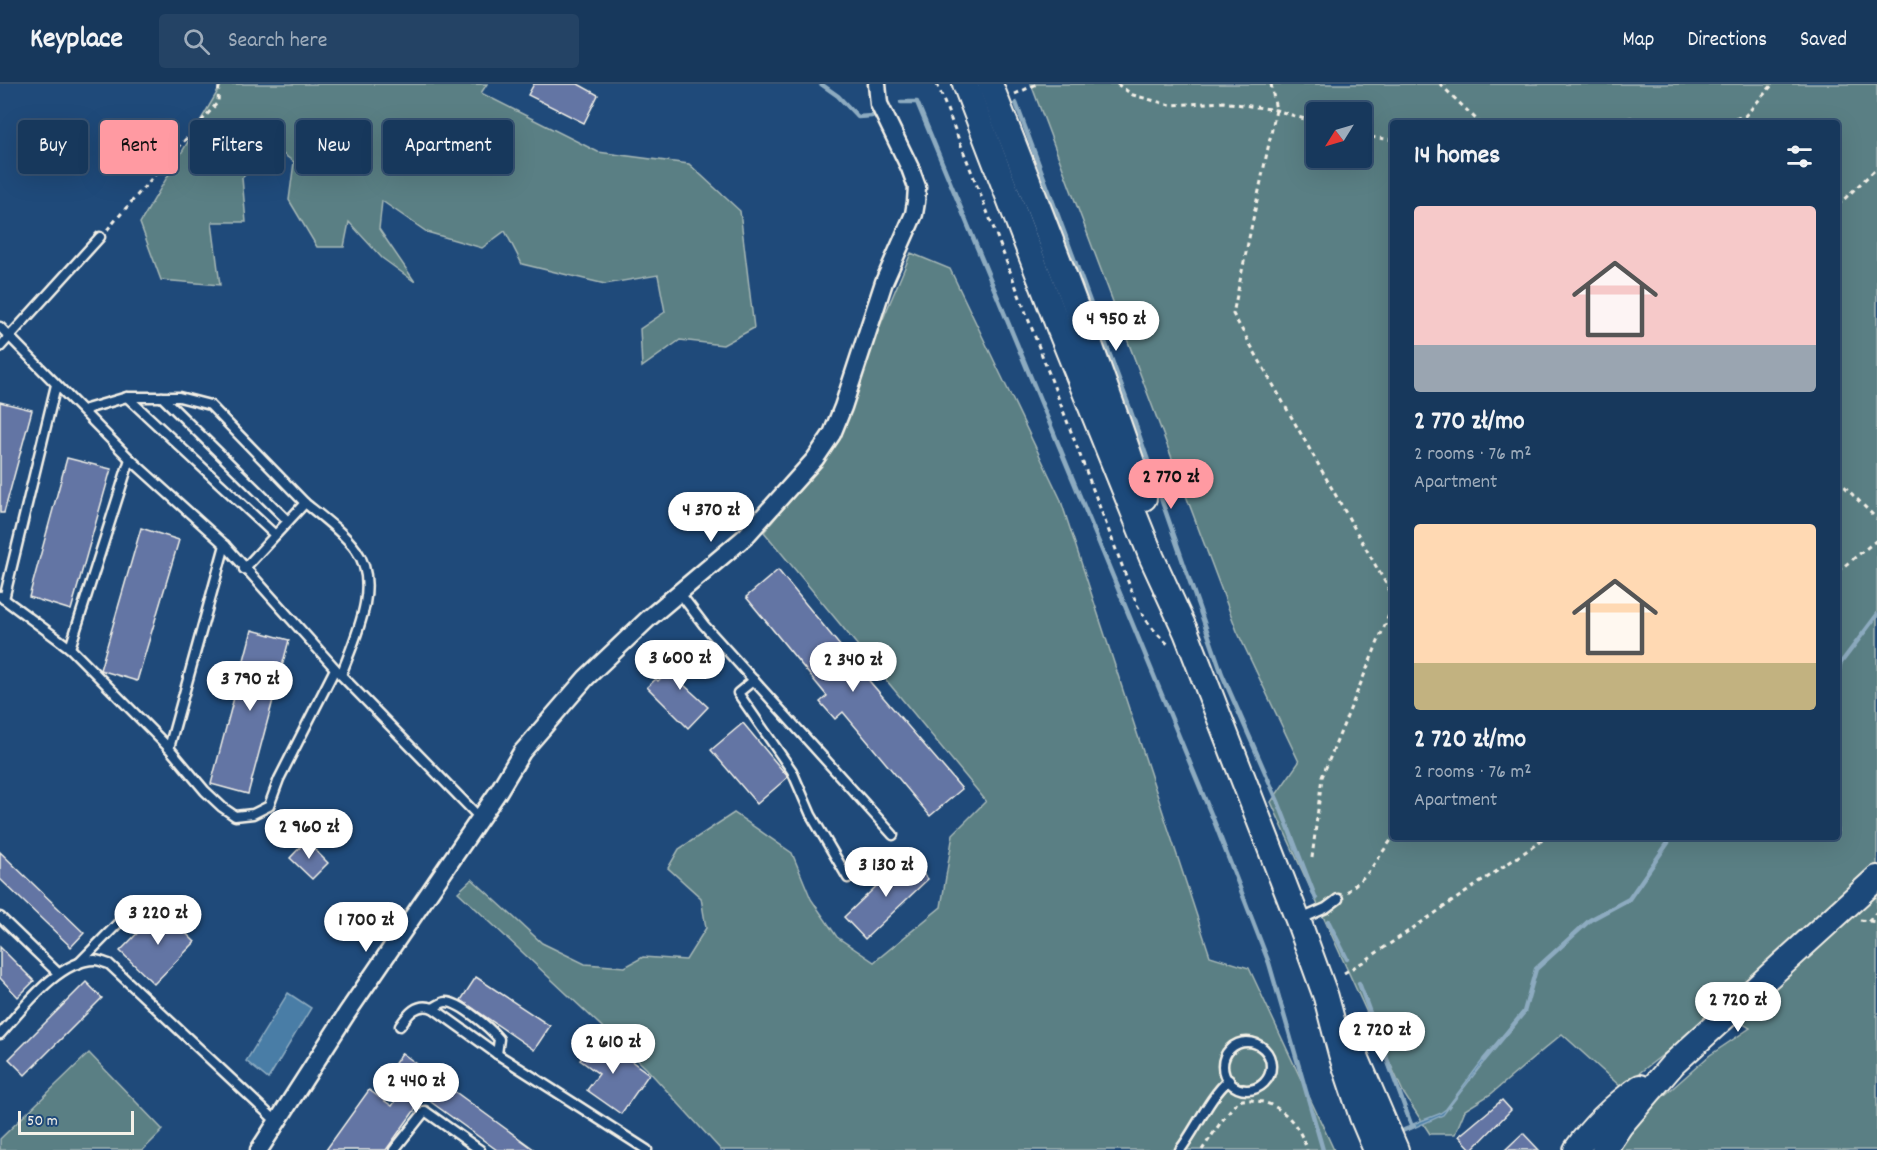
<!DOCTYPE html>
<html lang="en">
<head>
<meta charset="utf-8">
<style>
	:root { --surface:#17385c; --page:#244365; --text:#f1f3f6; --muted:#9eacbb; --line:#365272; --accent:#ff9aa2 }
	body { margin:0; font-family:Dekko,sans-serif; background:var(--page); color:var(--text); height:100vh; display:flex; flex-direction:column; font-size:22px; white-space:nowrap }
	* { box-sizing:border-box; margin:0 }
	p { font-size:20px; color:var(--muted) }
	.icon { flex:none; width:33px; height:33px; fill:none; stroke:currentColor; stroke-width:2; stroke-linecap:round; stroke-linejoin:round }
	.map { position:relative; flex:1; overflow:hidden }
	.drawer { position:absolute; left:1390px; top:36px; width:450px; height:720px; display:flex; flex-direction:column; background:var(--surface); border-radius:6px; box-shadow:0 6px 24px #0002,0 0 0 2px var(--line) }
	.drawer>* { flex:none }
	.banner { position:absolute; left:18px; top:36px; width:570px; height:54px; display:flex; gap:12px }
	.needle { width:39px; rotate:233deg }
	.fabs { position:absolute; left:1306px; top:18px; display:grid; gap:12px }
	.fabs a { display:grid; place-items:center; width:66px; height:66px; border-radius:6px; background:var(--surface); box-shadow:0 6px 24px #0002,0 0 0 2px var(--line); font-size:30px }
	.scale { position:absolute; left:18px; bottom:15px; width:116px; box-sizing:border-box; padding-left:6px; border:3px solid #f4f1e8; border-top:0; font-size:16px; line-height:21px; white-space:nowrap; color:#f4f1e8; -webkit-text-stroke:4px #1f4a7a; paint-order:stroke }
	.price { position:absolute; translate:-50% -51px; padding:0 14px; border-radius:21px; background:#fff; color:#222; font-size:20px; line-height:39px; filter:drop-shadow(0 2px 3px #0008) }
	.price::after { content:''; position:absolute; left:50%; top:36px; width:18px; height:14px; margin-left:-9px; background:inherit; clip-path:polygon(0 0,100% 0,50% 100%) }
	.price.active { background:var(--accent); color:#111 }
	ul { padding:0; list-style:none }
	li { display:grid; align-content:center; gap:12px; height:318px; padding:0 24px }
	li span { display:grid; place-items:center; height:186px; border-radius:6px; color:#555 }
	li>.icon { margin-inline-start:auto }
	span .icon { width:108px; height:108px; fill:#fffc; stroke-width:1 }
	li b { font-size:26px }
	h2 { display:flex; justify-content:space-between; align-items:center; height:72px; padding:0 24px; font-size:26px }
	.pill { padding:0 21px; border-radius:6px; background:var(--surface); box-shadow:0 6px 24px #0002,0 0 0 2px var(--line); font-size:21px; line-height:54px }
	.pill.active { background:var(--accent); color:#111 }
	header { display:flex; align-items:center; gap:36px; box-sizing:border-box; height:84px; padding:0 30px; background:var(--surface); border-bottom:2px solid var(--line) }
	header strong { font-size:28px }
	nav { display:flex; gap:33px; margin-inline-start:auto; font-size:21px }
	.search { width:420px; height:54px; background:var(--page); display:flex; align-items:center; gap:15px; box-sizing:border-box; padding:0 21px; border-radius:6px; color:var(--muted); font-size:22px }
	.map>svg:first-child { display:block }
</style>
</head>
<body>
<header>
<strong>Keyplace</strong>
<div class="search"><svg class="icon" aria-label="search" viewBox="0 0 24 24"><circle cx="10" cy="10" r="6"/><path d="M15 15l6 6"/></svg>Search here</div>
<nav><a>Map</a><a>Directions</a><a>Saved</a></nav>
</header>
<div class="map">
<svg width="1877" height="1066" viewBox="0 0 1877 1066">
	<rect width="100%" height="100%" fill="#1f4a7a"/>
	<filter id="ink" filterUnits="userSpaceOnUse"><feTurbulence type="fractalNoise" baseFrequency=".0167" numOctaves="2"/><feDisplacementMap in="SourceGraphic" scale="12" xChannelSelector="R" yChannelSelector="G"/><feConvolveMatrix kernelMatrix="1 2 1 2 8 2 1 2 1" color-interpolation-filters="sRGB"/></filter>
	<g filter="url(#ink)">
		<g fill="#5a7f84" stroke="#a7b8b6" stroke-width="1.5" fill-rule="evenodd">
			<path d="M222 0H487L481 9 598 68 689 80 740 127 754 244 723 261 680 256 642 283 640 245 665 228 658 191 605 200 522 180 505 147 482 164 427 148 382 117 379 145 415 198 382 174 349 138 344 163H317L289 116 294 78 273 63 242 94 246 138H212L220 201 161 196 140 139Z"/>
			<path d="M1031 0H1877V1066H1616L1630 1042 1710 971 1750 944 1740 938 1710 929 1682 956 1621 1003 1562 950 1491 1010 1465 1026 1455 1050H1430L1404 1010 1271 718 1299 678 1237 547ZM1317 28H1362V74H1317ZM1394 39H1838V753H1394Z"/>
			<path d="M911 169 950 185 1060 414 1210 872 1249 884 1334 1066H721L646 984 458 808 472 795 542 859 585 880 625 883 643 873 686 876 706 844 701 814 668 784 679 765 734 729 792 769 811 815 837 853 874 878 941 823 953 750 986 717 764 448 841 353 869 268Z"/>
			<path d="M89 969 163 1046 143 1066H0V1055Z"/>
		</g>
		<g fill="#487da6" stroke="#8dabc0" stroke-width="1.5">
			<path d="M288 909 311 924 268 995 246 977Z"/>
			<path d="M1485 973 1487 974 1443 1031 1409 1046 1408 1042 1439 1030 1446 1025Z"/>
		</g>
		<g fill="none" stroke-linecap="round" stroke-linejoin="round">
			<g stroke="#8dabc0" stroke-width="4.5">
				<path d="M821 0 838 12 858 33 872 32"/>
				<path d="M901 18H917L1216 742 1269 879 1323 1066"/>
				<path d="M1016 19 1130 325 1222 590 1279 720 1316 815"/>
				<path d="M1838 593 1840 580 1877 531"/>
				<path d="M1328 837 1347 875"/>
				<path d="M1359 899 1412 1043"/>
				<path d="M1484 976 1524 928 1536 885 1590 836 1629 815 1672 753"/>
				<path d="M1402 1047 1414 1042"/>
			</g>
		</g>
		<g fill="#6374a4" stroke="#f4f1e8" stroke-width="1.5">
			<path d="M534 0H578L598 11 584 39 528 11Z"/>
			<path d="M0 318 32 326 4 429H0Z"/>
			<path d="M67 374 111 385 71 526 29 513Z"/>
			<path d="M141 444 179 456 137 597 100 586Z"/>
			<path d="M778 486 859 585 962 705 930 732 843 628 835 635 820 618 827 612 746 513Z"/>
			<path d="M252 546 289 556 248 710 211 700Z"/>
			<path d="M686 568 701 582 683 600 708 623 688 644 647 603 656 595 658 597Z"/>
			<path d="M743 639 788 693 757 720 711 666Z"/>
			<path d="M306 757 328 779 312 795 290 774Z"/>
			<path d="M0 768 84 849 71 863 0 795Z"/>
			<path d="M907 773 928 795 865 855 844 833Z"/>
			<path d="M161 825 195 858 154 900 120 867Z"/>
			<path d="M0 863 34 897 18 913 0 894Z"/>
			<path d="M476 893 550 942 534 966 461 916Z"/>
			<path d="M86 898 102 914 25 991 9 975Z"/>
			<path d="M597 952 649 990 621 1030 587 1006 599 990 580 976Z"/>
			<path d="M402 969 535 1066H497L424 1013 386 1066H326L369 1006 392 1022 407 1001 389 988Z"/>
			<path d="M1502 1016 1511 1026 1472 1066 1459 1052Z"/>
			<path d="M1523 1049 1539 1066H1505Z"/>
		</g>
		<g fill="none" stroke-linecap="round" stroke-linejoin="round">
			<g stroke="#f4f1e8" stroke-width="13">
				<g id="lane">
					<path d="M0 243 130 375 225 461 341 591 480 734"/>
					<path d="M0 263 100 153"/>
					<path d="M127 313 275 451"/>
					<path d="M162 313 288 437"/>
					<path d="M83 326 127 313H179L210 321 305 419C321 432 344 449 356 466 382 501 354 556 341 591"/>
					<path d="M244 485 305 419"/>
					<path d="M679 508 704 541 893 751"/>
					<path d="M0 512 70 564 169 664 205 707 222 723 235 732 253 730 269 722 279 695 335 585"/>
					<path d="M4 515 56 301"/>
					<path d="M70 564 130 375"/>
					<path d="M754 596 738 609 792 687 811 731 848 794"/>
					<path d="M169 664 225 461"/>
					<path d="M0 833 58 889"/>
					<path d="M1301 835 1326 824 1338 815"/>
					<path d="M78 880 141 816"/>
					<path d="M433 924C437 922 442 918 446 918 460 918 490 944 499 955L497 970"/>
					<path d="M400 942C408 930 417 918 433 924L497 970 647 1066"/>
					<path d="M0 950C23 925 58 876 95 876 99 876 105 879 109 880L276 1037"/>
					<circle cx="1247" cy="982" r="24"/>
					<path d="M394 1066 425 1027 480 1066"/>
					<path d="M1180 1066C1196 1045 1210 1012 1229 996"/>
				</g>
			</g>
			<g stroke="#f4f1e8" stroke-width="21">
				<path id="street" d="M259 1066 347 929 498 708 522 668 586 594 649 534 745 453 815 375 832 350 843 323 884 198 914 130 916 118 917 103 910 84 879 20 877 0"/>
			</g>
			<g stroke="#f4f1e8" stroke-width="28">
				<g id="secondary">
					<path d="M965 0 1059 244 1152 474 1186 548 1298 836 1326 913 1341 970 1362 1033 1376 1066"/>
					<path d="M990 0C1044 137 1097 274 1144 414"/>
					<path d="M1352 963 1396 1066"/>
					<path d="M1576 1066C1594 1040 1615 1021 1640 1003"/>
					<path d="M1604 1066 1620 1042 1673 980 1877 794"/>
				</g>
			</g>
			<g stroke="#f4f1e8" stroke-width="3" stroke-dasharray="4.5 4.5" stroke-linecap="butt">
				<path d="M937 0 994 145 1137 521C1146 537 1155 549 1169 561"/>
				<path d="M1117 0 1133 11 1170 21 1223 18 1276 26 1317 39"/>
				<path d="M1271 0 1276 26 1233 230 1394 514"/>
				<path d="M1440 0 1480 39"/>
				<path d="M1015 10 1037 0"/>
				<path d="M1601 39 1631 34 1663 39"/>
				<path d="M1718 39 1745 32 1773 0"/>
				<path d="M1362 52 1394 56"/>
				<path d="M1838 121 1877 84"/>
				<path d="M107 146 218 18 219 0"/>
				<path d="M1838 396 1877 435"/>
				<path d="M1838 487 1877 456"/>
				<path d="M1312 774 1322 693 1394 519"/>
				<path d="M1347 808 1367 790 1394 752"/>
				<path d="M1860 836 1877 838"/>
				<path d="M1868 837 1877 828"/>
				<path d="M1344 889 1363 878 1547 753"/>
				<path d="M1202 1066C1208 1057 1231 1022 1238 1018 1244 1014 1250 1016 1257 1017 1282 1020 1300 1042 1307 1066"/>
			</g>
			<use href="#lane" stroke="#1f4a7a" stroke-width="8"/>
			<use href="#street" stroke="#1f4a7a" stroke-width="16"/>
			<use href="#secondary" stroke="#1f4a7a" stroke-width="24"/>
		</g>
	</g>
</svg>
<div class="fabs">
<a><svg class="needle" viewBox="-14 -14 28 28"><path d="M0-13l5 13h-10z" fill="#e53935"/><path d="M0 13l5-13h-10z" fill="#9eacbb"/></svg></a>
</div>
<div class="scale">50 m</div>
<b class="price" style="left:1116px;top:268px">4 950 zł</b>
<b class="price active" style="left:1171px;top:426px">2 770 zł</b>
<b class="price" style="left:711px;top:459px">4 370 zł</b>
<b class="price" style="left:680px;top:607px">3 600 zł</b>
<b class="price" style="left:853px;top:609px">2 340 zł</b>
<b class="price" style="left:250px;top:628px">3 790 zł</b>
<b class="price" style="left:309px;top:776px">2 960 zł</b>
<b class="price" style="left:886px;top:814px">3 130 zł</b>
<b class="price" style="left:158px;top:862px">3 220 zł</b>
<b class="price" style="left:366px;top:869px">1 700 zł</b>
<b class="price" style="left:1738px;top:949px">2 720 zł</b>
<b class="price" style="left:1382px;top:979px">2 720 zł</b>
<b class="price" style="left:613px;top:991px">2 610 zł</b>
<b class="price" style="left:416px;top:1030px">2 440 zł</b>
<div class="banner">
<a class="pill">Buy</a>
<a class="pill active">Rent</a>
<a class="pill">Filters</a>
<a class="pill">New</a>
<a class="pill">Apartment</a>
</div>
<section class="drawer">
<h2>14 homes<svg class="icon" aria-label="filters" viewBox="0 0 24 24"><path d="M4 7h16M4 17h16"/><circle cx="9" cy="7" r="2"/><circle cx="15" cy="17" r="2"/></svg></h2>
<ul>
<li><span style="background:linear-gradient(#f6c9c9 75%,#9aa5b1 0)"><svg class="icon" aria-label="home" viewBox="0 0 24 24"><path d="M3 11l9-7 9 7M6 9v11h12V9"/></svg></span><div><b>2 770 zł/mo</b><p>2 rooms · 76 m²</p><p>Apartment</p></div></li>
<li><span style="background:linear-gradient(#ffd9b3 75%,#c2b280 0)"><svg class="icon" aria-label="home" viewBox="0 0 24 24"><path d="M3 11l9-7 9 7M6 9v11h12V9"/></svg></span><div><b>2 720 zł/mo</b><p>2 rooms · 76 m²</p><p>Apartment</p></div></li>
</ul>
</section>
</div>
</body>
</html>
